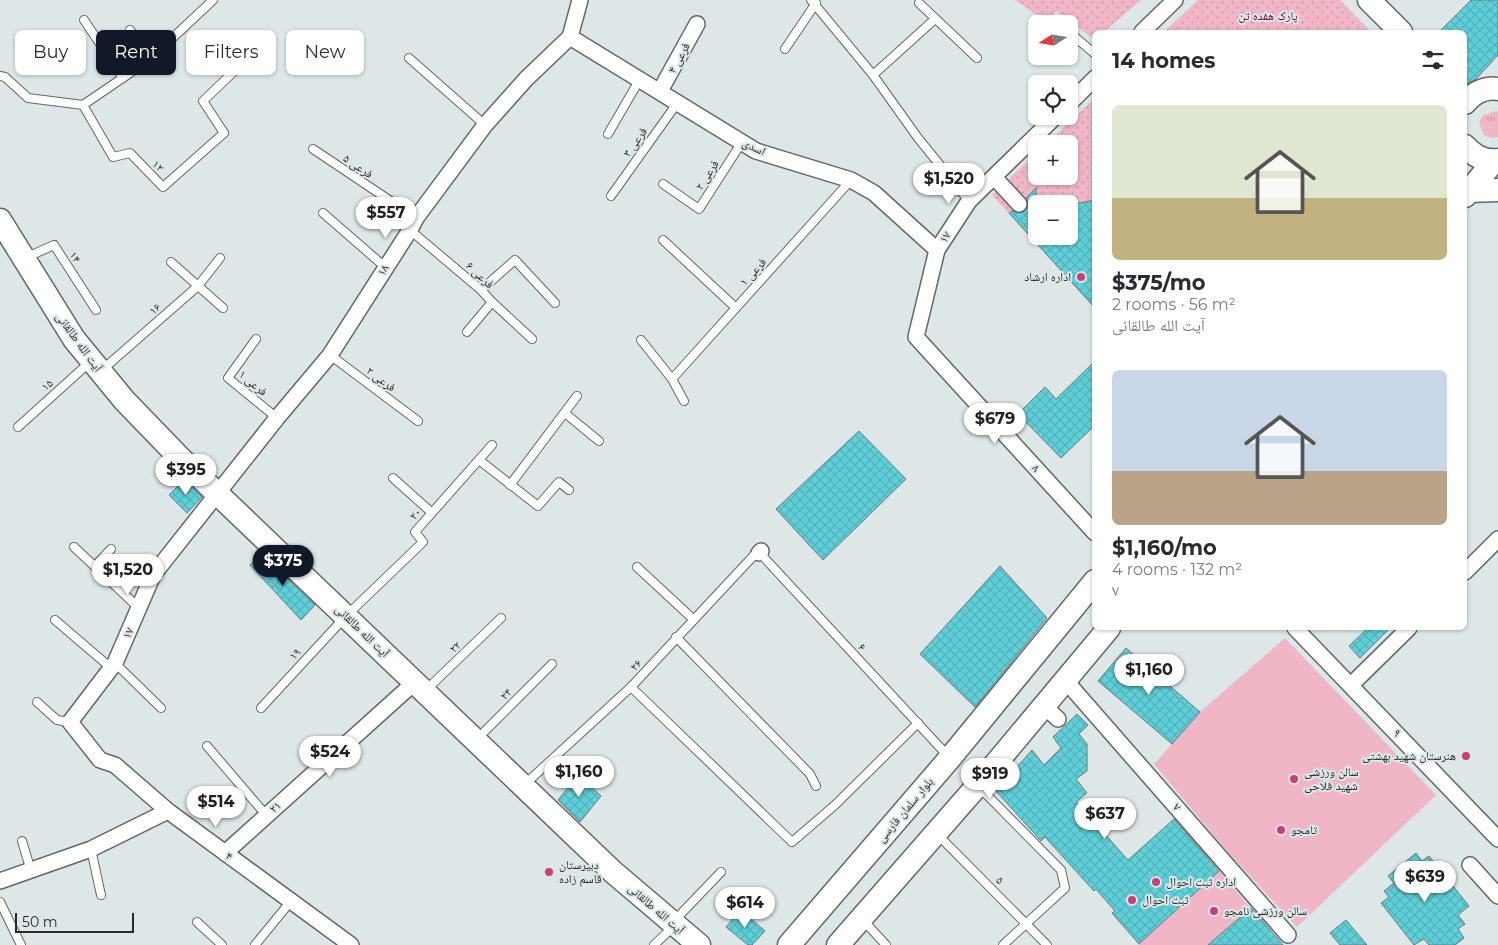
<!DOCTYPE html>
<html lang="en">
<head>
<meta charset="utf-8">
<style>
	:root { --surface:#fff; --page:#f2f2f3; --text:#2b2b33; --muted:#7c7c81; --accent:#111827 }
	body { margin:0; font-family:Montserrat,"Noto Naskh Arabic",sans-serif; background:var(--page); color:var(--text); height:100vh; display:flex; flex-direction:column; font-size:19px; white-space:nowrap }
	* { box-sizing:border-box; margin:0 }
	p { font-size:16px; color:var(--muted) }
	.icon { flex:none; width:28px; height:28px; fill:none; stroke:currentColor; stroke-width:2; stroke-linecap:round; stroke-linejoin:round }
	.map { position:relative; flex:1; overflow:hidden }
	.panel { position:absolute; left:1092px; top:30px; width:375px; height:600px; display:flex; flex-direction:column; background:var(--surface); border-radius:8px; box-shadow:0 1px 4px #0004 }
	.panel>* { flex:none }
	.guide { position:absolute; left:15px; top:30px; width:475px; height:45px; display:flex; gap:10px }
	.needle { width:32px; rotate:258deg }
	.controls { position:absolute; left:1028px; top:15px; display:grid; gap:10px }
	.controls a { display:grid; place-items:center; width:50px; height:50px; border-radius:8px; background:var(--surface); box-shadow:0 1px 4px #0004; font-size:25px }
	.scale { position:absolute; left:15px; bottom:12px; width:119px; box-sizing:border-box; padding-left:5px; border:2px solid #272b2b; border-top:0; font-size:14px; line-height:18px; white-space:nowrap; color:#272b2b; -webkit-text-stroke:4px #dde7e8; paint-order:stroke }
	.price { position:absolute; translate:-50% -42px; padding:0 11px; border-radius:18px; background:#fff; color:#222; font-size:16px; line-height:32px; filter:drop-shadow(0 1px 2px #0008) }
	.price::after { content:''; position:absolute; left:50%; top:30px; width:15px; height:11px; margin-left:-8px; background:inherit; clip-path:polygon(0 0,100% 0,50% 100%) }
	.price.current { background:var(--accent); color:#fff }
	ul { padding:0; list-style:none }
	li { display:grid; align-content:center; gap:10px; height:265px; padding:0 20px }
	li span { display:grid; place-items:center; height:155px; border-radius:8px; color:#555 }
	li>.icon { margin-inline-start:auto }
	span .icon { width:90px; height:90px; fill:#fffc; stroke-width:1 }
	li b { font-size:21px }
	h2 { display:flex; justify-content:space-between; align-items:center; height:60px; padding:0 20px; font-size:21px }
	.chip { padding:0 18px; border-radius:8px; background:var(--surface); box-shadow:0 1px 4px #0004; font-size:18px; line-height:45px }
	.chip.current { background:var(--accent); color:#fff }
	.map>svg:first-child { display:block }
</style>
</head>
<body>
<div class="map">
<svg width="1498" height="945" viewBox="0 0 1498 945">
	<defs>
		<pattern id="grass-tufts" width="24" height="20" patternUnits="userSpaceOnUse" patternTransform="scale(1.25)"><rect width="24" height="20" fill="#f0b6c6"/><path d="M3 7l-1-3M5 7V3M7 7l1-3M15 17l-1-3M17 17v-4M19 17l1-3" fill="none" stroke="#ce9daa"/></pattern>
		<pattern id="park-dots" width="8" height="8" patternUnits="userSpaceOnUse" patternTransform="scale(1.25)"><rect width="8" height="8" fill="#f0b6c6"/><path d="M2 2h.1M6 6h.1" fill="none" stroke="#ce9daa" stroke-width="1.8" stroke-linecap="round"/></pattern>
		<pattern id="building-cross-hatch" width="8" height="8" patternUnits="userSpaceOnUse" patternTransform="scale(1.25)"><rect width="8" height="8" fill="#5fd0da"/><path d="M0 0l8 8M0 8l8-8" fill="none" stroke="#53b3bb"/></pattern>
	</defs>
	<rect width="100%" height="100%" fill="#dde7e8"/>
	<path fill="url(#grass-tufts)" d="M1496 111 1498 112V137L1492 138 1484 135 1479 123 1483 115Z"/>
	<g fill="url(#park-dots)" fill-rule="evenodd">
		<path d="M1015 0H1141L1104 32H1095V40L1056 11 1047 22Z"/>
		<path d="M1198 0H1340L1371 32H1164Z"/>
		<path d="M1095 98V308L992 195 1036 153V176H1069V144H1046ZM1036 204H1069V236H1036Z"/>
	</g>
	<g fill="#f0b6c6">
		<path d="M1285 638 1436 795 1297 927 1225 849 1154 764 1200 712Z"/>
		<path d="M1219 871 1280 942 1277 945H1138Z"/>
	</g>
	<g fill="url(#building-cross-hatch)" stroke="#717a7b">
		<path d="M1471 0H1498V55L1476 79 1465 85V32H1439Z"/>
		<path d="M1036 188V236H1069V205L1095 200V308L1009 213 1012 211 1021 213 1026 210 1028 202 1026 198Z"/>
		<path d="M1095 361V425L1061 458 1018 414 1045 387 1056 399Z"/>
		<path d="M859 431 906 479 823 560 776 509Z"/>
		<path d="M184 480 202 497 187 513 169 495Z"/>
		<path d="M262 554 315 605 301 620 250 565Z"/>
		<path d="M1000 566 1047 618 975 707 920 654Z"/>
		<path d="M1368 628H1390L1360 658 1349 646Z"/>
		<path d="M1126 648 1200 712 1172 744 1098 681Z"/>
		<path d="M1077 714 1088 725 1079 734 1087 744V771L1076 779 1087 793 1076 802 1128 860 1174 819 1219 871 1139 944 1112 913 1115 911 1096 889 1094 891 1045 837 1041 841 996 791 1032 750 1044 765 1061 748 1053 737Z"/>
		<path d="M578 775 601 796 580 822 558 800Z"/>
		<path d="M1416 853 1422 861 1429 856 1469 906 1458 915 1465 924 1458 929 1464 938 1455 945H1429L1424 939 1414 945 1381 903 1389 897 1384 891 1394 883 1388 876Z"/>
		<path d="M1251 908 1283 945H1208Z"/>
		<path d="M741 910 765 931 752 945H748L726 927Z"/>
		<path d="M1346 920 1367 945H1340L1330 933Z"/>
	</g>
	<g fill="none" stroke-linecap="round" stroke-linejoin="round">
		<g stroke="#606869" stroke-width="10">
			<g id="service">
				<path d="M811 0 873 75 918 138 969 201"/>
				<path d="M919 3 977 58"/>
				<path d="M84 20 123 78"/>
				<path d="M1058 23 1059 24"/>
				<path d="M130 30 149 60"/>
				<path d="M1069 32 1095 54"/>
				<path d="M785 49 816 3"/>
				<path d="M409 58 485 125"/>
				<path d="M873 75 935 19"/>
				<path d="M0 76 5 77 28 98 83 105 113 157 130 153 163 187 224 133 203 101 246 60"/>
				<path d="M83 105 149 60 213 0"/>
				<path d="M608 134 640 79"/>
				<path d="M313 149 416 218"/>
				<path d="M663 184 699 209 742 142"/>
				<path d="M611 196 678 102"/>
				<path d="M323 213 385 267"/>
				<path d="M410 230 481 290 492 302 532 339"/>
				<path d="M663 240 736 308"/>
				<path d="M25 258 54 245 96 310"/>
				<path d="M171 262 223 308"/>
				<path d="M481 290 515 260 555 303"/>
				<path d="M467 332 492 302"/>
				<path d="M256 339 228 378 277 418"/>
				<path d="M641 340 672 379 684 401"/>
				<path d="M330 355 418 421"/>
				<path d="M102 370 198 286 220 258"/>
				<path d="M672 379 851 180"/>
				<path d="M566 414 599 441"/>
				<path d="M18 427 90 362"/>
				<path d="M479 460 538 506 559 482 569 490"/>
				<path d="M393 478 431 512"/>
				<path d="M510 485 577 396"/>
				<path d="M74 547 139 608"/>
				<path d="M95 566 111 549"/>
				<path d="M637 567 693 619"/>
				<path d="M55 620 111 668"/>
				<path d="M676 637 810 774 816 786"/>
				<path d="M115 663 161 708"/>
				<path d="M631 687 792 842 835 805 918 723"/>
				<path d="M425 691 501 618"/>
				<path d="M37 702 57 720 70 722"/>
				<path d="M261 708 346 616 423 542 415 532 492 445"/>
				<path d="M477 739 552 664"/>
				<path d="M207 746 266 815"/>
				<path d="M524 785 631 687 758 551 948 756"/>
				<path d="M979 787 1061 870 1065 888 1003 945"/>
				<path d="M938 835 1047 945"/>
				<path d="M22 841 31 871"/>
				<path d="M91 849 101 895"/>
				<path d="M0 902 21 945"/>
				<path d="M862 919 886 945"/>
				<path d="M674 921 721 872"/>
				<path d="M197 922 222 945"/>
				<path d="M255 945 291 901"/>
				<path d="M654 945 674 926"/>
			</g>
		</g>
		<g stroke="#606869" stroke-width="18">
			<g id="minor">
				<path d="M1142 32 1175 0"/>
				<path d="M570 37 756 151 851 180 874 193 937 250"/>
				<path d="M660 91 697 24"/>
				<path d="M1069 104 1095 78"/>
				<path d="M1056 116 969 201 937 250 916 337 1095 533"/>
				<path d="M994 177 1019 204"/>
				<path d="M975 424 987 414"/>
				<path d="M759 553 761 551"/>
				<path d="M1465 572 1498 539"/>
				<path d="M1295 628 1498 839"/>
				<path d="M1065 680 1288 935"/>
				<path d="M1351 685 1409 628"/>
				<path d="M1044 706 1058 719"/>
				<path d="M225 853 415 682"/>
				<path d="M1470 865 1498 896"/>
				<path d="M0 881 91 849 168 811"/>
				<path d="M351 945 168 811 115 765 100 760 70 722 115 663 153 575 277 418 330 355 410 230 416 218 485 125 526 79 570 37 580 0"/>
			</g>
		</g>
		<g stroke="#606869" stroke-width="25">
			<g id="secondary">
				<path d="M1369 0 1401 32"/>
				<path d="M1465 103C1473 93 1485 87 1498 89"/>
				<path d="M1465 146C1474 156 1485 162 1498 160"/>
				<path d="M1469 191 1498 190"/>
				<path d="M1465 196 1494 161"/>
				<path d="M0 220 74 339 124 400 179 457 613 872 699 945"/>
				<path d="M789 945 950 758 1095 581"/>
				<path d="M838 945 977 786 1109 628"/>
			</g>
		</g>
		<use href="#service" stroke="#fff" stroke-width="8"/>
		<use href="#minor" stroke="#fff" stroke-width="15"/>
		<use href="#secondary" stroke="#fff" stroke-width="22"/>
	</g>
	<g fill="#ca3f75" stroke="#dde7e8" stroke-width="2">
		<circle cx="1081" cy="277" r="5"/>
		<circle cx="1466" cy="756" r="5"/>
		<circle cx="1294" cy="779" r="5"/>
		<circle cx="1281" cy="830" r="5"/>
		<circle cx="549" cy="872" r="5"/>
		<circle cx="1156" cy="882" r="5"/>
		<circle cx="1132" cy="900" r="5"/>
		<circle cx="1214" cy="911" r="5"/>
	</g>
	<g text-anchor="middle" stroke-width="4" stroke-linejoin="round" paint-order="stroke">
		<g font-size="12" fill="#690534" stroke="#dde7e8">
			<text x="1268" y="20">پارک هفده تن</text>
		</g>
		<g font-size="12" fill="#272b2b" stroke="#dde7e8">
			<text transform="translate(679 58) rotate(-62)" y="4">فرعی ۴</text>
			<text transform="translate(635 142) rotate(-55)" y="4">فرعی ۳</text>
			<text transform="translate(754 147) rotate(26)" y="4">اسدی</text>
			<text transform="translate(158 166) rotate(45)" y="4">۱۲</text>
			<text transform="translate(358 166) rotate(34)" y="4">فرعی ۵</text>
			<text transform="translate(707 175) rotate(-57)" y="4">فرعی ۲</text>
			<text transform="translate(945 237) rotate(-57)" y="4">۱۷</text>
			<text transform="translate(75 257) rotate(57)" y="4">۱۴</text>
			<text transform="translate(383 270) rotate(-57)" y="4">۱۸</text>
			<text transform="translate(753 272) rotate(-48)" y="4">فرعی ۱</text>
			<text transform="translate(480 275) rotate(43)" y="4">فرعی ۶</text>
			<text transform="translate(155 309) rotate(-41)" y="4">۱۶</text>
			<text transform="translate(79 342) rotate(54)" y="4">آیت الله طالقانی</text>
			<text transform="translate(381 379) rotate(37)" y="4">فرعی ۲</text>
			<text transform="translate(253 383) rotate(40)" y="4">فرعی ۱</text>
			<text transform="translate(47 385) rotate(-42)" y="4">۱۵</text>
			<text transform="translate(1036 468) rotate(48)" y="4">۸</text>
			<text transform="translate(415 514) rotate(-51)" y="4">۲۰</text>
			<text transform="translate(362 631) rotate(44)" y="4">آیت الله طالقانی</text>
			<text transform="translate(128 633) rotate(-66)" y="4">۱۷</text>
			<text transform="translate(455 647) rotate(-44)" y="4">۲۲</text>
			<text transform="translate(862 647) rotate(47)" y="4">۶</text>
			<text transform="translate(295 654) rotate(-47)" y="4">۱۹</text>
			<text transform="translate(636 665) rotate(-48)" y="4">۲۶</text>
			<text transform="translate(506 694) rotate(-45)" y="4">۲۴</text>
			<text transform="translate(1397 733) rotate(46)" y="4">۹</text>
			<text transform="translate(275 807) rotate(-42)" y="4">۲۱</text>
			<text transform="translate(1177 807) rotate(49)" y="4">۷</text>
			<text transform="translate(905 810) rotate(-50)" y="4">بلوار سلمان فارسی</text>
			<text transform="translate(229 856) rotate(36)" y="4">۴</text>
			<text transform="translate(1000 880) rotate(45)" y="4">۵</text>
			<text transform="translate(656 909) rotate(41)" y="4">آیت الله طالقانی</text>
		</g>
		<g font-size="12" fill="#272b2b" stroke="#dde7e8" text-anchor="start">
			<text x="1071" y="281" text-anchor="end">اداره ارشاد</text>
			<text x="1456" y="760" text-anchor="end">هنرستان شهید بهشتی</text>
			<text x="1304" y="776">سالن ورزشی<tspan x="1304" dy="14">شهید فلاحی</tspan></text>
			<text x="1291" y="834">تامجو</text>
			<text x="559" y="869">دبیرستان<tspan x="559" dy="14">قاسم زاده</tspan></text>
			<text x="1166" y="886">اداره ثبت احوال</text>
			<text x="1142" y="904">ثبت احوال</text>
			<text x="1224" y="915">سالن ورزشی نامجو</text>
		</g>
	</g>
</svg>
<div class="controls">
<a><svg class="needle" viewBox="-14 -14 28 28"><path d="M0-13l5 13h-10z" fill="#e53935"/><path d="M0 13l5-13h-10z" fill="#7c7c81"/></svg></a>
<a><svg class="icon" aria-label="locate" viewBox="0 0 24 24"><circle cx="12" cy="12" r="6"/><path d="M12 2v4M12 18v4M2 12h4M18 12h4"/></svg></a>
<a>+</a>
<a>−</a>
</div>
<div class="scale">50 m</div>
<b class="price" style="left:949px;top:205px">$1,520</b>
<b class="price" style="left:386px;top:239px">$557</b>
<b class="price" style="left:995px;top:445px">$679</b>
<b class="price" style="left:186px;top:496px">$395</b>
<b class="price current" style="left:283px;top:587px">$375</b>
<b class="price" style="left:128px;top:596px">$1,520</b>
<b class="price" style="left:1149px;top:696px">$1,160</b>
<b class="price" style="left:330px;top:778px">$524</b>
<b class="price" style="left:579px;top:798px">$1,160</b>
<b class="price" style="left:990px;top:800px">$919</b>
<b class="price" style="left:216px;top:828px">$514</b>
<b class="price" style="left:1105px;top:840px">$637</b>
<b class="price" style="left:1425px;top:903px">$639</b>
<b class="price" style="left:745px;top:929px">$614</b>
<div class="guide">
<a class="chip">Buy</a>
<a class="chip current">Rent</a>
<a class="chip">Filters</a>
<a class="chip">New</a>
</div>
<section class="panel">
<h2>14 homes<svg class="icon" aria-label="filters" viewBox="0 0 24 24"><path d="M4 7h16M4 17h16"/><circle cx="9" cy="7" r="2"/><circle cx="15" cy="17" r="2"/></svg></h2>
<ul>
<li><span style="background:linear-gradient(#dfe7d0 60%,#c2b280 0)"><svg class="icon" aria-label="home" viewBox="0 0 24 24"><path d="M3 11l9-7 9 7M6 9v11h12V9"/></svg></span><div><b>$375/mo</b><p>2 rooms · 56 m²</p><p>آیت الله طالقانی</p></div></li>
<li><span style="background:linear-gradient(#c9d6e8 65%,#b9a48a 0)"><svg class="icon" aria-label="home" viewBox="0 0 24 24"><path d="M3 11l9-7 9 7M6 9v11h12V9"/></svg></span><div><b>$1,160/mo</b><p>4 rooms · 132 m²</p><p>۷</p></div></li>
</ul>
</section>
</div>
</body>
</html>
